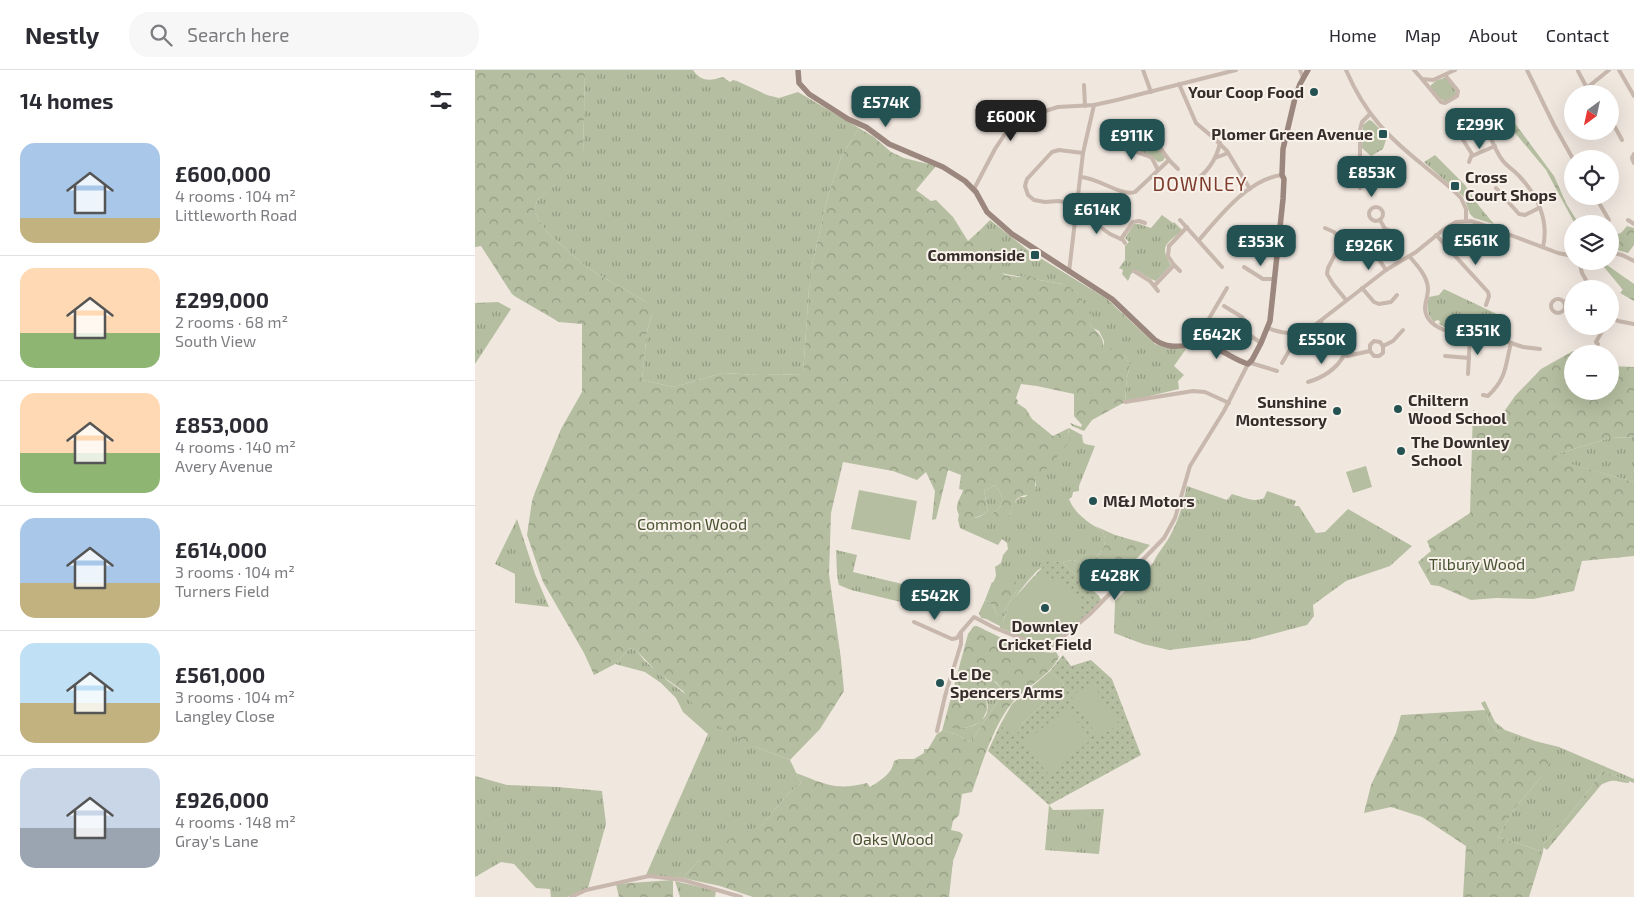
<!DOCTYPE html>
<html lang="en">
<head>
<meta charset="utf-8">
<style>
	:root { --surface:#fff; --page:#f7f7f7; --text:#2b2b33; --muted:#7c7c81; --line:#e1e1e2; --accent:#245253 }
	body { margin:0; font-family:"Exo 2",sans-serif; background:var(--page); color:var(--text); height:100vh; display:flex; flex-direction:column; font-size:19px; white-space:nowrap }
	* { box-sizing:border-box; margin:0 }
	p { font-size:16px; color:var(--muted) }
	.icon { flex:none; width:28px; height:28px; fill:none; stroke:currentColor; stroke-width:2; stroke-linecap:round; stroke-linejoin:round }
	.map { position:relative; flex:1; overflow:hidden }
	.sheet { display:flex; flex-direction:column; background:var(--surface); width:475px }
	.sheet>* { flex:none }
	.needle { width:32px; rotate:213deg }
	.controls { position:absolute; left:1089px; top:15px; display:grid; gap:10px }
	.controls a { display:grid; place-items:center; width:55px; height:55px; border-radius:50%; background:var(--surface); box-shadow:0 5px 20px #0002; font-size:25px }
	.price { position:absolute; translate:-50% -42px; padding:0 11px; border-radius:10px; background:var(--accent); color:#fff; font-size:16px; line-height:32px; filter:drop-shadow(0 1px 2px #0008) }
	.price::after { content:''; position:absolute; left:50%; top:30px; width:15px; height:11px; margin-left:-8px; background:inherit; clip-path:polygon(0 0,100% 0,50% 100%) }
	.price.selected { background:#222; color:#fff }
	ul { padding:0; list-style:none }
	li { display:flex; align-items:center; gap:15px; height:125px; padding:0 20px }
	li+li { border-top:1px solid var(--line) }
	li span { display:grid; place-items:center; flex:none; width:140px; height:100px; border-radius:15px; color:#555 }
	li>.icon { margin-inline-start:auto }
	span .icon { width:60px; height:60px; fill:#fffc; stroke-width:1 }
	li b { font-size:21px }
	h2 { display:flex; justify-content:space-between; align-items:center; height:60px; padding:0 20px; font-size:21px }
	header { display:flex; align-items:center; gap:30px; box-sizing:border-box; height:70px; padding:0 25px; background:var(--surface); border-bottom:1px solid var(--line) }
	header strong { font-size:24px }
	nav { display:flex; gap:28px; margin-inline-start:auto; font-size:18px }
	.search { width:350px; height:45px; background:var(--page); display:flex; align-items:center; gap:12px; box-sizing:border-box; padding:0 18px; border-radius:20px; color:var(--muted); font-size:19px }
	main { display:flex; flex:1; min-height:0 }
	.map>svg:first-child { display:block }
</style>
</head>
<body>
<header>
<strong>Nestly</strong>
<div class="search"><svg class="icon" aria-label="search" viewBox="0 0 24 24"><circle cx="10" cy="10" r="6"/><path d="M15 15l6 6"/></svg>Search here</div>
<nav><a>Home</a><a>Map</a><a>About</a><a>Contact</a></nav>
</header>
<main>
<section class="sheet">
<h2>14 homes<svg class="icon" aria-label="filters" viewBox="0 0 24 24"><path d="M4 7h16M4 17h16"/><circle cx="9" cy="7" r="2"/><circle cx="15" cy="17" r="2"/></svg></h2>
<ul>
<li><span style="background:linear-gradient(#a9c7e8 75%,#c2b280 0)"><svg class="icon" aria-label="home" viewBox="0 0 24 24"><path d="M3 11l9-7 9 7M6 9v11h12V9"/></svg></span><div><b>£600,000</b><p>4 rooms · 104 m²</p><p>Littleworth Road</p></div></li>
<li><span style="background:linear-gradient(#ffd9b3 65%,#8fb573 0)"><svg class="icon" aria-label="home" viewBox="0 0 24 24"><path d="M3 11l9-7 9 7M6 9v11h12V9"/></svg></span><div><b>£299,000</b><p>2 rooms · 68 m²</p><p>South View</p></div></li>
<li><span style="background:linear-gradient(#ffd9b3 60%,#8fb573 0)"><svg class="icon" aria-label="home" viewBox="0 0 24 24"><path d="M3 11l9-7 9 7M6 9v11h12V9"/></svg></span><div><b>£853,000</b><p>4 rooms · 140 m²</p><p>Avery Avenue</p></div></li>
<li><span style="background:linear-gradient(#a9c7e8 65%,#c2b280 0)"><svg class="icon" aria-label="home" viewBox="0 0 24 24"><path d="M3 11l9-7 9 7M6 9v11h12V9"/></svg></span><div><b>£614,000</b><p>3 rooms · 104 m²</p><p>Turners Field</p></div></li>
<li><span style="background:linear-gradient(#bfe0f5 60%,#c2b280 0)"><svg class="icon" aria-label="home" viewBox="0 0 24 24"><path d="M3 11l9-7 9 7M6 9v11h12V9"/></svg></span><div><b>£561,000</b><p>3 rooms · 104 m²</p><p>Langley Close</p></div></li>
<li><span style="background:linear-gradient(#c9d6e8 60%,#9aa5b1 0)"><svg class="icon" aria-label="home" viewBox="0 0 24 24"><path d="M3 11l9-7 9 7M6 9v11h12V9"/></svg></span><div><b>£926,000</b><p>4 rooms · 148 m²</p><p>Gray's Lane</p></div></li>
</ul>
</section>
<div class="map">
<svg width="1159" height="827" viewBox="0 0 1159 827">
	<defs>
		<pattern id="grass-tufts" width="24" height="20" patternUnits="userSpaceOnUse" patternTransform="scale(1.25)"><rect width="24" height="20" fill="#b5bea0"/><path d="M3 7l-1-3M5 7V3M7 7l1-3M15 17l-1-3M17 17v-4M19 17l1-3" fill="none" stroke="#949b83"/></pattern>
		<pattern id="forest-crowns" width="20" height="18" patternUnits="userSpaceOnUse" patternTransform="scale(1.25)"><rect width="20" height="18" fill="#b5bea0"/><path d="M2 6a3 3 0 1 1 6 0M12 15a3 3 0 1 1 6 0" fill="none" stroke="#949b83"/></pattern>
		<pattern id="park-dots" width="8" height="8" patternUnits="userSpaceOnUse" patternTransform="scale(1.25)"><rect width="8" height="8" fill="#b5bea0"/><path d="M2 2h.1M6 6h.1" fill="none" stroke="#949b83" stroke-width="1.8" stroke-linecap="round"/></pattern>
	</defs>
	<rect width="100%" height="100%" fill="#f0e7df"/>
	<g fill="url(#grass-tufts)">
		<path d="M110 0H218C226 12 235 11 248 7L255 12 258 10 262 11 292 25 304 28 323 22 384 58 366 87 353 125 336 200V213L334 218 328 304 284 305 248 303 199 317 167 310 172 262 177 244 170 231 119 202 108 194 75 165 68 157 59 141 62 131 108 87Z"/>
		<path d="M970 8C976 11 982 19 981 25L970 31 966 29 955 18 956 15 962 10Z"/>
		<path d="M894 50 897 51 912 67 908 79 896 86 887 78 888 55Z"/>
		<path d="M667 67 676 68 690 87 688 91 683 92C673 81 665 84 658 76V70Z"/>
		<path d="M960 85 990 115 1004 136 1019 154 999 148 995 144 989 127 949 92Z"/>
		<path d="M687 145 698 153 699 152 707 160C691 175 684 175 696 195L681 211 676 209 661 200 656 204 653 211 647 204 648 200 644 198 650 190V176L654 172 650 168 659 154H664L676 158Z"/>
		<path d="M515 150 554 181 632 229 680 274 691 278 711 279 699 296 709 305 703 311 704 319 650 332 652 308 655 295 650 286 629 279V271L624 261 618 258 614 253V248L602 223 587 214 525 203 518 198 516 194 504 161Z"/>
		<path d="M969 219 1026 246 1018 265 977 261 964 254 965 251 962 250 959 252C952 244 951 237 954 227L964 225Z"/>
		<path d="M23 232 36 239 0 294V233Z"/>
		<path d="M594 358 607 365 608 372 610 374 620 376 604 416V421L598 422 597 427 594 429C601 446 614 452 628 462 635 477 623 484 615 494 604 494 598 486 588 493L581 491C575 494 568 496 563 500 551 512 532 535 528 552L533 561 525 558V556L511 549 506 548 504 543 510 530 518 536 522 545 529 541 542 520 518 513 521 506 520 497 526 493 528 485 533 479 532 473 527 469 523 475 485 458 483 450 484 444C494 451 504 449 513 441L509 421 520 415C529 426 531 434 518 443L535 445 538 434 545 427H550L561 418 560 408C575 394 592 382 594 358Z"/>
		<path d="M1159 367V412L1081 390 1082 384 1135 368Z"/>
		<path d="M712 416 752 430 757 424C768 427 778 433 789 428L792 421 821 431 819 436H824L841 463 850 462 873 439 937 476 915 496 871 511 838 535 839 546 832 555 775 570 694 580 668 574 639 563 640 531 678 493C683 482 692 473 697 462 705 447 708 432 712 416Z"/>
		<path d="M42 449 60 504 74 537 40 533V504L20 494Z"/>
		<path d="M361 480 382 485 378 502 427 514V516L444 518 442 524 429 523 426 532 376 520 364 515C361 504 362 492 361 480Z"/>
		<path d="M155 578 162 581 169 590 193 611 281 677 315 690 326 713 311 726 287 755 223 791 208 808 171 805 233 664 208 642 201 628 186 613 170 602 140 594Z"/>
		<path d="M517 611H519L529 621 496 672 480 664 470 661 471 655C483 661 504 658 511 645 517 633 505 622 517 611Z"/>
		<path d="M1010 631 1020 652 1030 660 1060 671 1084 677 1159 709V713L1128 701 1094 746 1069 773 1068 782 1023 767 1040 738 1066 707 1033 667 1023 662 1014 651 1010 640 1006 633Z"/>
		<path d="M0 706 32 715 83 717 127 721 131 754 113 818 92 827H76L75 819 61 818 39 794 26 792 0 807Z"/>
		<path d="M574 735 578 740 629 739 624 784 570 780Z"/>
		<path d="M200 811 241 821 240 827H205Z"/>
	</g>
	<g fill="url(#forest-crowns)" fill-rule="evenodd">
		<path d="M0 0H110L108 88 62 131 59 141 68 157 75 165 108 194 119 202 170 231 177 238V244L172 262 167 310 199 317 248 303 284 305 328 304 334 218 336 213V200L353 125 366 87 384 58 399 67 416 82 429 88 461 96 441 120 456 131 461 130 478 147 493 171 504 161 509 168 518 198 530 205 543 207 553 205 564 210 587 214 594 217 602 223 608 233 614 238 616 243 614 253C622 264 628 263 629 279L635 280 642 278 650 286 655 295 652 308 650 332 617 350 609 361 597 356 595 353 606 357 607 355 599 346V324L562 316 546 314 541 328 543 331 542 333 551 339 557 349 578 366 594 358 593 365 596 370 574 397 560 408V416L562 418C555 428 548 423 542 429 537 434 537 444 533 447 529 450 523 449 518 449V443C531 434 529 426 520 415L509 421 513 441C505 448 484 455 482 439 481 433 487 425 488 420L484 419 486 405 473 400 461 449 457 450 460 421 451 402 442 410 418 401 368 392 356 443 354 504 366 589 369 621 345 659 315 690 281 677 228 648 208 621 183 603 162 581 155 578 140 594 119 605 109 583 68 512 52 465 57 431 60 422 86 359 107 322V254L84 252 41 227 37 224 6 176 0 177Z"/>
		<path d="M1030 48H1036L1079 106 1091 133 1104 154H1100L1071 100 1031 52Z"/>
		<path d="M1152 156 1159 158V175L1153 183 1135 178V166L1146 163Z"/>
		<path d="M1124 191H1135L1132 195 1159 214V231L1145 223 1148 220Z"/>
		<path d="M1098 281 1103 284H1098V321H1135V296L1159 297V367L1135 368 1082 384V390L1159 412V486L1107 491 1099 521 1058 529 1021 528 996 530 964 516 956 515 943 492 956 481 952 471 995 443 998 340 1021 353 1040 326 1066 299Z"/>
		<path d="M620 456 640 465 675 475 639 511 626 508 623 512V519L618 521 588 493C598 486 604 494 615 494 623 484 635 477 628 462Z"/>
		<path d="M530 507 542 513V520L526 546 522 545 518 536 510 530 517 512 523 514Z"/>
		<path d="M499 556H502C523 566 558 586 581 582L584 587C574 607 550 617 537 633 519 654 506 696 497 722L487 724 484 745 478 751 476 760 485 762 488 765 478 791 474 827H278L245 816 208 808 223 791 237 780 260 766 287 755 311 726 326 713 321 703C350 714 361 721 392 713L395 717C406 710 417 704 419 691L424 689H439L449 683V679H453L462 664 467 661 493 564ZM517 611H520L529 621 496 672 480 664 470 661 472 656C483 662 496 657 507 651L512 640 511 619Z"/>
		<path d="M1010 640 1014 651 1023 662 1080 685 1066 707 1040 738 1023 767 1068 782 1054 827H988L991 776 947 747 916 737 889 743 896 715 921 663 926 645Z"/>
		<path d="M1128 701 1154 711V713C1142 713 1140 707 1126 715L1072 780 1068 777 1069 773 1094 746Z"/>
		<path d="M198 810V827H144L141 814Z"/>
	</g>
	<g fill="url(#park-dots)">
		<path d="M581 491 588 493 624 526 626 530C612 545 587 572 567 572 556 572 543 565 533 561L528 552 536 532 572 492Z"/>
		<path d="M588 585 596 596 616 590 637 609 666 685 574 735 513 681 525 655 540 667 548 653 589 614 575 601Z"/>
	</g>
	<g fill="#b5bea0">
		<path d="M891 396 897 417 878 423 871 402Z"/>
		<path d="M384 420 442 431 435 470 376 459Z"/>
		<path d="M564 505C585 509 601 518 607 540L604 550 580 570 576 571H559L533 561 528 552 536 532 559 506Z"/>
		<path d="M575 601 589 614 548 653 540 668 525 655 537 634Z"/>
		<path d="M617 613 644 654 624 668 596 626Z"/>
		<path d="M591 638 617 669 574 705 548 674Z"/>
	</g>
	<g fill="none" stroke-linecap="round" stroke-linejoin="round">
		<g stroke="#c7b7ac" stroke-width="4">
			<path d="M668 0 676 22"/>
			<path d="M825 0 828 7"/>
			<path d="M871 0C890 44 912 66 948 95 961 106 975 116 986 128L991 139V151"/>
			<path d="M939 0 947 9 958 10 980 0"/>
			<path d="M1052 0 1079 55 1098 89"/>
			<path d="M1144 0 1159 26"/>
			<path d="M1103 1 1113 20"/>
			<path d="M947 9 966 32 970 33 982 26 983 21 970 5"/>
			<path d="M704 14 721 53 740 69 752 81 775 119"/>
			<path d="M609 15 610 36"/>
			<path d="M1115 24 1113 19V17L1134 0"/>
			<path d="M1135 48 1147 70"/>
			<path d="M1011 56C1016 68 1020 81 1028 91 1033 97 1040 101 1045 107 1063 126 1074 151 1068 177"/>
			<path d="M988 70 997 84 994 92"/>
			<path d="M1159 84 1157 88 1159 93"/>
			<path d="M997 86 1020 76"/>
			<path d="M740 88 753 83"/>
			<path d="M694 90 703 99"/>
			<path d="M606 107C623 108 648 127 660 122L694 90C685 78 672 54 656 72 657 85 667 82 677 88L683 100"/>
			<path d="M716 114C731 104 741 92 745 73"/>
			<path d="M885 118V60L887 52 895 44"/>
			<path d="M1021 118 1044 144 1050 145 1064 138"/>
			<path d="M499 119 520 79 532 61 541 53 551 47 583 37 619 35 642 30 761 0"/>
			<path d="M1120 126 1134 150"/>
			<path d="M603 134 583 131 570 132 559 130 553 125 550 116 552 109 577 82 584 80 608 83"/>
			<circle cx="901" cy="144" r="7"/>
			<path d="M602 148 617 151 635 164 648 170 650 173"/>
			<path d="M705 150 747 197"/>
			<path d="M905 150 910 159C897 181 897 179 911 200"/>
			<path d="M1153 150 1159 154"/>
			<path d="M850 158 859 162 865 169V175L853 198 852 204 858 214 871 230"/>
			<path d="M910 159 921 163"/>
			<path d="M961 165 1013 222 1014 226 1011 235"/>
			<path d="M646 169 658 152 664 151 670 153"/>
			<path d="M724 170C745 146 773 109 807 105"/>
			<path d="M1135 182 1147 185 1159 191"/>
			<path d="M934 186C942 195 953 207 953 219 953 226 950 232 950 239 953 270 1014 265 1036 273 1030 296 1032 308 1013 326L1008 325"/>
			<path d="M1104 191 1107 203 1116 219"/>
			<path d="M699 195 705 201"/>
			<path d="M769 197 788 209H800"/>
			<path d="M659 201 675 211 683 221"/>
			<path d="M594 202 608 83 619 35"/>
			<path d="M680 215 699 195 693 186 694 176 712 157"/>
			<path d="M887 218 899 232 904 234 916 232 922 225"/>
			<circle cx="1083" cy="236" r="7"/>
			<path d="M1089 232 1098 227"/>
			<path d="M749 236 767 247 769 250 766 259 786 273"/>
			<path d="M1135 246 1143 251 1159 254"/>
			<path d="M845 251 866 283 872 286 895 281V275L899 271 905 272 908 276 918 271 928 260"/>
			<path d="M793 258C808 264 822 265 836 258L911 200 941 182 968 160 981 152 996 151 1006 154 1083 183 1098 186"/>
			<path d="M1036 273 1048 277 1065 279"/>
			<path d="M1123 274 1121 272 1130 256"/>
			<path d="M722 275 729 257 752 218"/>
			<path d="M895 281 899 286H904L908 283V276"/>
			<path d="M970 286 994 288"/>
			<path d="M776 293 802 301"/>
			<path d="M807 293 817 276V263"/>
			<path d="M993 304 995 266"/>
			<path d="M833 312C847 308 862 299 869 285"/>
			<path d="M650 332 718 321 730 322 754 333"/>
			<path d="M439 552 477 569 482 568 486 562"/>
			<path d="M462 661 470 626 486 574V562L499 547 520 558 563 575 569 576H577L615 544 689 468 700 448 715 396 749 341 773 294"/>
			<path d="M96 827 111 820 174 806 208 810 266 827"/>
		</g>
		<path stroke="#9b877d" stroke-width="5.5" d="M323 0 324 13 334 24 373 49 391 57 414 74 468 97 490 111 501 122 512 142 537 164 637 229 680 270C697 281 709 274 726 275 744 276 757 289 773 294L777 290 786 273 795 251 808 129 809 109 807 105 808 79 820 28 825 14 833 0"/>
	</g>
	<g fill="#245253" stroke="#f8f2eb" stroke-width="2">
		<circle cx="839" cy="22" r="5"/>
		<rect x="903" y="59" width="10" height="10" rx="2.5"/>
		<rect x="975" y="111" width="10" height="10" rx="2.5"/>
		<rect x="555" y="180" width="10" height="10" rx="2.5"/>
		<circle cx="923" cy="339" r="5"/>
		<circle cx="862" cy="341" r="5"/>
		<circle cx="926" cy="381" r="5"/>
		<circle cx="618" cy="431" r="5"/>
		<circle cx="570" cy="538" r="5"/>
		<circle cx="465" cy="613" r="5"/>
	</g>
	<g text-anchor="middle" stroke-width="4" stroke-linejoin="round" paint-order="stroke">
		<g font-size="16" font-weight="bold" fill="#362d2a" stroke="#f8f2eb" text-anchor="start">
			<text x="829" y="28" text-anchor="end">Your Coop Food</text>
			<text x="898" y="70" text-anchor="end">Plomer Green Avenue</text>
			<text x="990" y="113">Cross<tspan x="990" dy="18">Court Shops</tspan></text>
			<text x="550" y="191" text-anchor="end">Commonside</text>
			<text x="933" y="336">Chiltern<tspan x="933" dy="18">Wood School</tspan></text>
			<text x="852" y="338" text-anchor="end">Sunshine<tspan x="852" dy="18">Montessory</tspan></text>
			<text x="936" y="378">The Downley<tspan x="936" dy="18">School</tspan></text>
			<text x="628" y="437">M&amp;J Motors</text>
			<text x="570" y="562" text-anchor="middle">Downley<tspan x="570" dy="18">Cricket Field</tspan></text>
			<text x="475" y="610">Le De<tspan x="475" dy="18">Spencers Arms</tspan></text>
		</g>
		<g font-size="16" fill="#475230" stroke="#f8f2eb">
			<text x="217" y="460">Common Wood</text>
			<text x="1002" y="500">Tilbury Wood</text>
			<text x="418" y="775">Oaks Wood</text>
		</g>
		<g font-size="19" letter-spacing="1" fill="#7d3c2c" stroke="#f8f2eb">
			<text x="725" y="121">DOWNLEY</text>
		</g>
	</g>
</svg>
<div class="controls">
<a><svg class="needle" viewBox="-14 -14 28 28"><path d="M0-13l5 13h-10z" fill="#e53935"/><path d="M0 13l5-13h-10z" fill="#7c7c81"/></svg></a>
<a><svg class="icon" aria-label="locate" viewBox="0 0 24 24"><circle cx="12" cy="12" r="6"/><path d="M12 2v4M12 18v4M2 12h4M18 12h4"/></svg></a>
<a><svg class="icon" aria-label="layers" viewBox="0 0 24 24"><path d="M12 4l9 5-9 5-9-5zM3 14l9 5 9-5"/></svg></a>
<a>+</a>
<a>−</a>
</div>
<b class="price" style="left:411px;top:58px">£574K</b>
<b class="price selected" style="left:536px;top:72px">£600K</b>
<b class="price" style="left:1005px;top:80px">£299K</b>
<b class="price" style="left:657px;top:91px">£911K</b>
<b class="price" style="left:897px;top:128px">£853K</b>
<b class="price" style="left:622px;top:165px">£614K</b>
<b class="price" style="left:1001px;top:196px">£561K</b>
<b class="price" style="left:786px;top:197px">£353K</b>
<b class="price" style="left:894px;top:201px">£926K</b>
<b class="price" style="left:1003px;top:286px">£351K</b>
<b class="price" style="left:742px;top:290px">£642K</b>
<b class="price" style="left:847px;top:295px">£550K</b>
<b class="price" style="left:640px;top:531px">£428K</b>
<b class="price" style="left:460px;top:551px">£542K</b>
</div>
</main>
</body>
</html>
